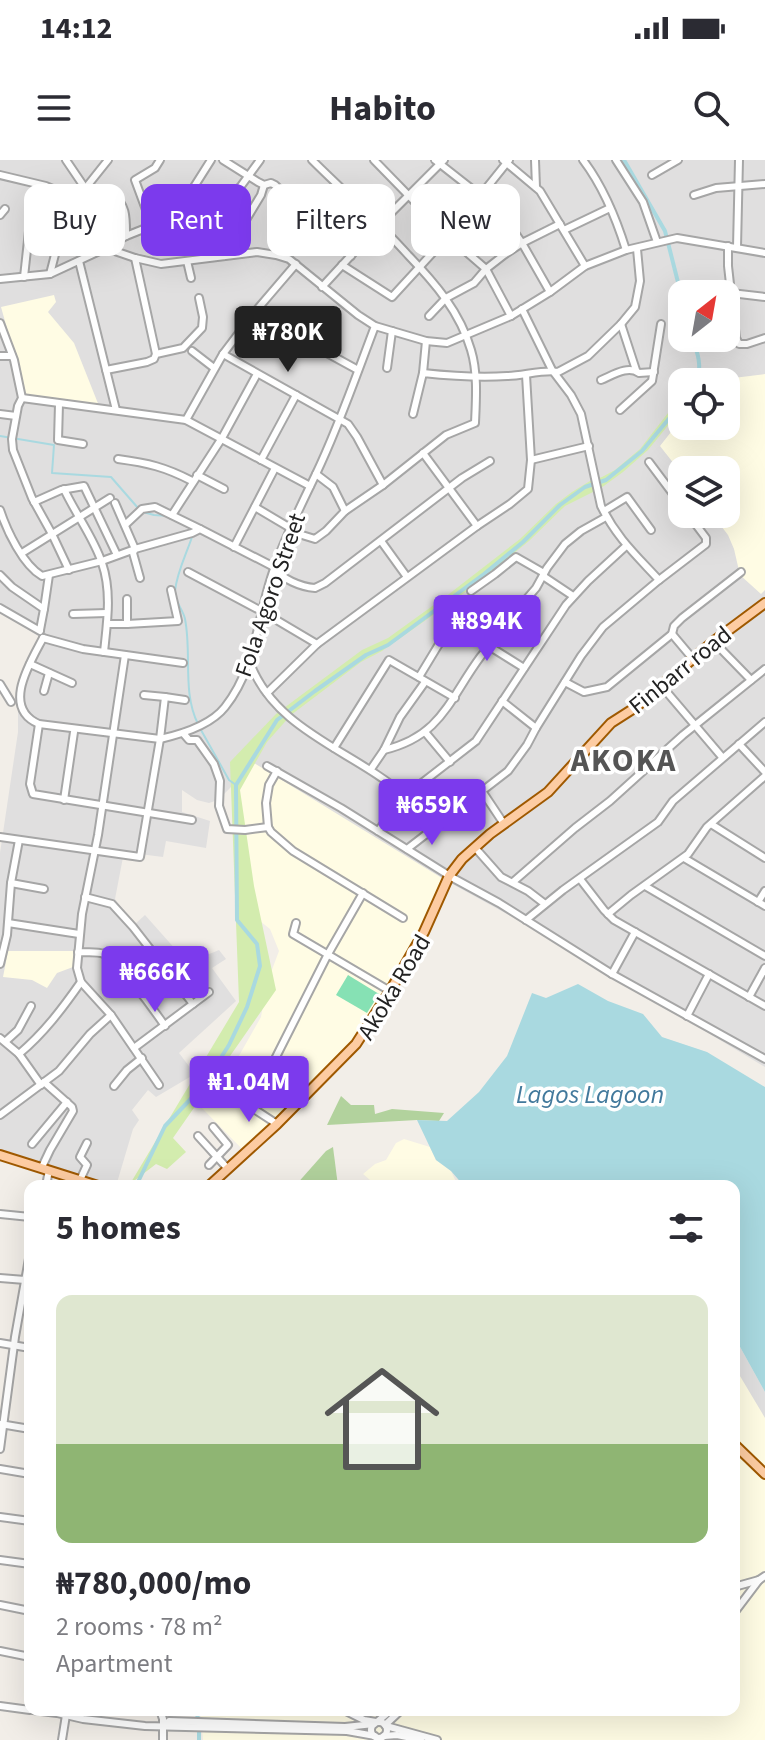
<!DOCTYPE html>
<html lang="en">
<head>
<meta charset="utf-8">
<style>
	:root { --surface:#fff; --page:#f7f7f7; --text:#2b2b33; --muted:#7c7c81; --line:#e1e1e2; --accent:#7c3aed }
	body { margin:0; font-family:"Source Sans 3",sans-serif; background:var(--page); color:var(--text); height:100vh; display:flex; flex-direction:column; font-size:30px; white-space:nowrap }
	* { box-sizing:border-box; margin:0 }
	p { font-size:26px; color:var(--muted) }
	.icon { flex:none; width:44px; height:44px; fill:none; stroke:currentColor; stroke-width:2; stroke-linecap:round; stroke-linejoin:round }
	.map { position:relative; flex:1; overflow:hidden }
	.sheet { position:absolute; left:24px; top:1020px; width:716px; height:536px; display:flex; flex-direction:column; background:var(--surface); border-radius:16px; box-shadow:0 8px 32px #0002 }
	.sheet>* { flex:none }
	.hud { position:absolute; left:24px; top:24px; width:718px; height:72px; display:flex; gap:16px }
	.needle { width:52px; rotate:31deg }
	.buttons { position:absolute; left:668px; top:120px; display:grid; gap:16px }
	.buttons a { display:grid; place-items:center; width:72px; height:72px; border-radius:16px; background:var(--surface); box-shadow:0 8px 32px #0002; font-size:40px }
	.price { position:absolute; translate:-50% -68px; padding:0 18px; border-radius:8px; background:var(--accent); color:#fff; font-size:26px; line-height:52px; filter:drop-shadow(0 2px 4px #0008) }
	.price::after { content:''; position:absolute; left:50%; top:48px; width:24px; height:18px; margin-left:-12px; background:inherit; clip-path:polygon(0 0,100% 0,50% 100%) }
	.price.active { background:#222; color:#fff }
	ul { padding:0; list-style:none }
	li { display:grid; align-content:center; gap:16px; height:424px; padding:0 32px }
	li+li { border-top:2px solid var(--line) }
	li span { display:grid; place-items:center; height:248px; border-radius:16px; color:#555 }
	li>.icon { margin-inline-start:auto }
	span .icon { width:144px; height:144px; fill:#fffc; stroke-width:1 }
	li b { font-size:34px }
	h2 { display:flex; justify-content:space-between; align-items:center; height:96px; padding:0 32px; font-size:34px }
	.chip { padding:0 28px; border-radius:16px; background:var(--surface); box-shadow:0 8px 32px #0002; font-size:28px; line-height:72px }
	.chip.active { background:var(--accent); color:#fff }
	.status { display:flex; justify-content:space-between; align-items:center; height:56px; padding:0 40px; background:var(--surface); direction:ltr }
	.status svg { height:22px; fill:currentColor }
	header { display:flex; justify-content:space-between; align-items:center; height:104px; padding:0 32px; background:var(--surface); font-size:36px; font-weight:700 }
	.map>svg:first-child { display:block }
</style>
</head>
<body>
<div class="status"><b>14:12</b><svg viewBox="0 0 49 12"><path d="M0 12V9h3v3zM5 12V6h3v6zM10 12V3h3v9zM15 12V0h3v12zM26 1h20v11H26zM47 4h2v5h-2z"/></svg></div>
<header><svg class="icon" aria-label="menu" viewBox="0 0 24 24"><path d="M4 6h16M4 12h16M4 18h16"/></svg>Habito<svg class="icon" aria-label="search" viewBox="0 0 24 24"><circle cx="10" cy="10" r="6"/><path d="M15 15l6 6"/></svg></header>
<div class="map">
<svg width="765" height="1580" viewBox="0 0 765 1580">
	<rect width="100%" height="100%" fill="#f2eee8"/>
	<g fill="#e0dfdf" fill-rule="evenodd">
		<path d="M0 0H765V907L543 774 445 720 246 602 231 627 218 640 209 643 197 640 182 630V652L210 661 206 688 166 681 163 697 124 692 115 739 134 765 145 755 177 791 187 788 202 797 219 790 226 799 212 808 236 841 179 893 195 914 156 937 148 930 132 950 139 960 133 969 116 1026H111L67 1013 40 1004 13 993 0 990V693L18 572V524L40 477 0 453ZM682 134H726V178H682ZM682 222H726V266H682ZM682 310H726V354H682Z"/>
		<path d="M734 1176 765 1232V1292L734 1281Z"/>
	</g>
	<g fill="#fffce4">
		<path d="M54 135 56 142 48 152 74 183 99 246 26 236 1 147Z"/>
		<path d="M765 214V430L761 434 740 415 734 389 728 375 712 354H726V310H682V314L660 286 682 258V266H726V222L709 221Z"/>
		<path d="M254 603 445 720 420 774 356 883 245 992 202 948 223 924 261 857 267 823 279 791 270 769 255 757 238 627Z"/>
		<path d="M8 791H73V807L57 813 47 828 32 820 3 817Z"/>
		<path d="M404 979 430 987 436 1000 451 1011 458 1026H377L363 1014 375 1004 386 1000 396 983Z"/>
		<path d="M734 1206 765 1258V1580H203L200 1550H734Z"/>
	</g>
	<path fill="#d3ecae" d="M682 235V247L670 263 648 290 623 312 601 328 565 346 529 381 467 431 382 491 361 502 291 555 267 582 240 630 254 726 276 830 173 978 186 992 167 1009 156 1004 130 1024 239 842 230 602 276 554 292 542 362 490 388 478 449 434 520 379 556 344 572 332 590 321 602 317 615 310 640 289Z"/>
	<g fill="#b2d29d">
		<path d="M341 936 351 945H374L375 954 392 949 444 953 439 961 417 960 327 965Z"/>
		<path d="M333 987 338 1026H295L326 991Z"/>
	</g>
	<path fill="#86e1b4" d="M348 815 379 834 367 853 336 835Z"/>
	<path fill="#a9d9e0" d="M578 824 608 841 643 854 662 877 707 892 765 927V1232L734 1176V1026H464L451 1011 436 1000 417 960 447 961 479 932 507 896 532 833 546 838Z"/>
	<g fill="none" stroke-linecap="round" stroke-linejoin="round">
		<g stroke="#a9d9e0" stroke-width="2">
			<path d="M0 276 54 285 52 313 111 317 138 348"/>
			<path d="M143 352 154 355 169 356 178 361"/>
			<path d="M192 377C186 395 177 412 175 431 174 441 183 449 185 459 192 494 182 532 198 564"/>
			<path d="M201 570 229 620 236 625"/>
		</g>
		<g stroke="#a9d9e0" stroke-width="4">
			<path d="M624 0 665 71 682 138"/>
			<path d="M692 178C698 193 702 206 697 222"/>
			<path d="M136 1026 165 966 202 927 229 885 247 847 260 806 257 784 237 760 236 625 277 560 315 531 366 495 388 485 484 414 523 382 560 345 585 327 606 320 642 291 682 243"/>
			<path d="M196 1550 199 1563V1580"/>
		</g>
		<g stroke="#a6a6a6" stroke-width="10">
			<g id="minor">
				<path d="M66 0 85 28"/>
				<path d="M223 0 258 22 264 25 271 23 275 25 351 96"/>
				<path d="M374 0 448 76 486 109 511 156"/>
				<path d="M435 0 500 51 522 83 550 132"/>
				<path d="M503 0 540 31 585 106"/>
				<path d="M535 0 536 27"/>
				<path d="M583 0C602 25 617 61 626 90"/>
				<path d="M616 0 643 42 657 82"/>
				<path d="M0 15 46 26 72 37 80 35 108 0"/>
				<path d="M652 15 678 0"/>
				<path d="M112 34C127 45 126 58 126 76"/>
				<path d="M694 35 716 28 765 24"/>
				<path d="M186 52 192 30 211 0"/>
				<path d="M0 55 5 49"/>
				<path d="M152 66 135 20 155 8 160 0"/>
				<path d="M564 70 610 48"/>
				<path d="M728 86V106L736 178 739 184H747L765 178"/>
				<path d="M737 87 739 0"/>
				<path d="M106 88 126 76 186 52 225 43 241 26 260 0"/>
				<path d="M224 96 261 35 264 25"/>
				<path d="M135 98 156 194"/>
				<path d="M79 101 116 250"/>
				<path d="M187 101 191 118"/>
				<path d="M342 105 392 137 448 76 509 0"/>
				<path d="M50 114 61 71 80 73 82 57"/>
				<path d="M24 117 30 62"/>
				<path d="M0 119 50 114 106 88 135 98 161 104 257 92 276 95 289 99 358 155 375 166 426 181 447 183 511 156 550 132 585 106 626 90 677 78 765 93"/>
				<path d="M322 127 380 64 444 0"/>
				<path d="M722 134 731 133 765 137"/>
				<path d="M522 149 552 210 571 235 581 254 601 346C617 378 635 394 659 420"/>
				<path d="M254 153 358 210"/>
				<path d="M429 156 446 138 474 123 486 109 504 95 522 83 560 64"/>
				<path d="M0 163 14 200 22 238 18 246 12 279 13 290 32 338 52 374 69 410"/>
				<path d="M621 164 636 210"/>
				<path d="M192 191 214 208"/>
				<path d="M223 194 348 264 357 277 383 325"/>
				<path d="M0 196H12"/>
				<path d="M387 208 392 171"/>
				<path d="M106 210 147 202 154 199 156 194 183 188 202 168 203 157 199 138"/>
				<path d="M423 213 426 181"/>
				<path d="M601 220C613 215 628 205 639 213L654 212"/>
				<path d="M22 238 186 260 310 326"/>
				<path d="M59 244 58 280 83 284"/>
				<path d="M620 250 652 221 661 164"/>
				<path d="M0 254 16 256"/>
				<path d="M413 254 423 213C451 216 479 218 507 216 521 216 546 209 558 212L588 196 621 164 635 147 640 121 637 89"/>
				<path d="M186 260 223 194 254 153 296 104"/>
				<path d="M423 293 477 366"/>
				<path d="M118 299C148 303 165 307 192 321"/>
				<path d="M261 300 296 235"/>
				<path d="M531 300 589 286"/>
				<path d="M649 302 682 346"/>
				<path d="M316 314 333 327 345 351"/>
				<path d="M197 315 224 329"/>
				<path d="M64 329C75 353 94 378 102 403 112 432 107 463 104 492"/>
				<path d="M34 342 61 330 84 326 117 395"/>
				<path d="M115 343 135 389 133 393 140 418"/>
				<path d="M255 347 302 375 315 379 326 371 345 351 383 325 446 275 475 263C476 240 478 213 471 190 460 152 435 123 408 95 378 61 344 32 312 0"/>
				<path d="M0 350C7 371 23 405 42 416L102 401 135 389 192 373 200 369 274 407C281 419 301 427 315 428L325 423 462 318 490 301"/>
				<path d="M604 351 627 337 651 370"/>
				<path d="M172 355 222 278 257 214"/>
				<path d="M125 365 142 349 155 347 200 369"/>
				<path d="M381 381 407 417"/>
				<path d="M234 387 275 308"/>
				<path d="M22 393 110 338"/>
				<path d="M188 412 263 452 317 484"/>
				<path d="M0 415 12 427 44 449 40 470"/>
				<path d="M543 416 573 436"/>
				<path d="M471 431 495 414 516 397 544 413"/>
				<path d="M0 448 40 471"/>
				<path d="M44 449 49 415"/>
				<path d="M73 454 107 453"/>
				<path d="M107 464H127V439"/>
				<path d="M127 464 178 461 171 430"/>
				<path d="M468 473 524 508"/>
				<path d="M672 474 693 499"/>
				<path d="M43 478C30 503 1 548 39 564L160 579C182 574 211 565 225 547 257 507 257 455 274 409 285 377 301 345 316 314 339 266 356 216 375 166"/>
				<path d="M43 478 83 489 183 503"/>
				<path d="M717 485 751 520"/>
				<path d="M125 495 98 675 82 754 77 808 81 822 111 855 159 925"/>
				<path d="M250 503C276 572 355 591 405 636"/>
				<path d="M30 504 72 523"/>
				<path d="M419 517 439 484 445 478 468 473 511 457 536 428 547 408 565 384 581 371 606 357"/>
				<path d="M565 522 584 532 607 527 672 474 674 466 682 458 741 412"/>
				<path d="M0 524 11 542"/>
				<path d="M665 530 722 597"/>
				<path d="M44 531 49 513"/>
				<path d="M267 533 317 484 477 366 510 344 528 329 531 300 526 215"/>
				<path d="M144 535 165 537"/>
				<path d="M502 541 536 568"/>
				<path d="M39 564 30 624 33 634 192 660"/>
				<path d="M425 572 450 602"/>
				<path d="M183 573 189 580H197L214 604 220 621 219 646 227 669 245 670 268 667"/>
				<path d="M739 584 765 612"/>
				<path d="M334 588 389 500 455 538"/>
				<path d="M384 590C442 576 449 539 481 496 485 491 489 488 495 484 502 478 508 466 511 457"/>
				<path d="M267 606 341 648 453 718 499 743 612 814 765 899"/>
				<path d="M371 609 384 590 400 557 425 522"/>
				<path d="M277 611 269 625 266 643 268 667 271 672 293 691 403 758"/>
				<path d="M415 629 439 663"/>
				<path d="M482 631 504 664"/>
				<path d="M64 640 74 572"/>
				<path d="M711 664 765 698"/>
				<path d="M378 671 405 636 476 581 566 445 588 421 626 386"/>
				<path d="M0 677 140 697 160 579 165 537 185 540"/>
				<path d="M407 689 508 611 527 585 536 568 581 496 603 467 659 420 706 384V378L688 354"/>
				<path d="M478 691 501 717 528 731 545 744"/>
				<path d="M684 698 765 746"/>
				<path d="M580 719 604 750 614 760 765 846"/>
				<path d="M513 722 575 668 610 641 683 575 765 509"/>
				<path d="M11 723 44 729"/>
				<path d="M645 726 765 796"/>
				<path d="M85 737 112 744 133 767 193 844"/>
				<path d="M758 742 765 731"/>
				<path d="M608 754 631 735 688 694 707 667 765 616"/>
				<path d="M526 760 563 730 658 662 673 641 765 562"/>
				<path d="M8 763 79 774"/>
				<path d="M296 763 293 774 390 831"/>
				<path d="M78 792C86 793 96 791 104 794 116 797 156 853 165 866"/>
				<path d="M0 804 7 775 11 723 19 680"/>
				<path d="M612 814 635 772"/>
				<path d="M749 837 765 808"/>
				<path d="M687 856 709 814"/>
				<path d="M0 878 19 894 41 925"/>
				<path d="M6 881 18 870 31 846"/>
				<path d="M134 888 209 832"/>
				<path d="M19 894C44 873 62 849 81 822"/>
				<path d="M114 926 127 910 142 898"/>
				<path d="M237 938 277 964"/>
				<path d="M254 949 266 926 267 915 279 891 328 794 363 733"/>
				<path d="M0 955 59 911 90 874 111 855"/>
				<path d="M198 976 228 1009"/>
				<path d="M32 984 67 942"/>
				<path d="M209 1005 228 985 213 967"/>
				<path d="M42 1007 50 990 73 951 72 947 44 922"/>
				<path d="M80 1020 87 1005 80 997 87 983"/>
				<path d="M46 1026 49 1010"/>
				<path d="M0 1054 30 1057"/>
				<path d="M0 1118 25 1120"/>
				<path d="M0 1183 30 1188"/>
				<path d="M0 1264 30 1269"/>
				<path d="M0 1289 15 1177 30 1093"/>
				<path d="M0 1309 30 1314"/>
				<path d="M0 1357 30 1361"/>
				<path d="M0 1400 30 1404"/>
				<path d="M734 1427 759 1420"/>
				<path d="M0 1445 30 1451"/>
				<path d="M734 1453 759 1420 765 1416"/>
				<path d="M0 1491 30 1497"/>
				<path d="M0 1546 30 1550"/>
				<path d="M33 1550 57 1553 83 1559 145 1566 347 1571 375 1576"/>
				<path d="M160 1550 163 1559V1580"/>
				<path d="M344 1550 364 1560 376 1562"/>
				<path d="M377 1562 391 1550"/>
				<circle cx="379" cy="1570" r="8"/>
				<path d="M385 1565 401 1550"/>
				<path d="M164 1566 169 1561 345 1567 374 1564"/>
				<path d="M386 1566 437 1580"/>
				<path d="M384 1576 397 1575 421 1580"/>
				<path d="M62 1580 66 1555"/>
			</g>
		</g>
		<g stroke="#9f5900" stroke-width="12">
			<g id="major">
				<path d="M0 995 98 1026"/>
				<path d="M209 1026 277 964 356 884 390 831 424 772 449 716 462 699 490 674 548 632 611 563 636 547 714 481 765 443"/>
				<path d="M734 1284 765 1314"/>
			</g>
		</g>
		<use href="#minor" stroke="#fff" stroke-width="6"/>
		<use href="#major" stroke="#fdcca2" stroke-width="8"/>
	</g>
	<g text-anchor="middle" stroke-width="7" stroke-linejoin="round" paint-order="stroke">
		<g font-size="24" fill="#222" stroke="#fff">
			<text transform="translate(270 435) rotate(-71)" y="8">Fola Agoro Street</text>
			<text transform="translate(680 510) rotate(-39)" y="8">Finbarr road</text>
			<text transform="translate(394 827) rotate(-59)" y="8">Akoka Road</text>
		</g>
		<g font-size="26" font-style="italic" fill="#42799c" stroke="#fff">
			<text x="590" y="943">Lagos Lagoon</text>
		</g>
		<g font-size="32" font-weight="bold" letter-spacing="2" fill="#555" stroke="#fff">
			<text x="624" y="611">AKOKA</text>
		</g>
	</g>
</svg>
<div class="buttons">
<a><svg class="needle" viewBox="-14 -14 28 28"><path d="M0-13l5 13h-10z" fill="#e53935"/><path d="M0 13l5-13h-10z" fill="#7c7c81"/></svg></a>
<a><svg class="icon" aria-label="locate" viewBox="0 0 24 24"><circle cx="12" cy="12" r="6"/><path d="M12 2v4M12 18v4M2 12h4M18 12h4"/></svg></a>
<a><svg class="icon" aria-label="layers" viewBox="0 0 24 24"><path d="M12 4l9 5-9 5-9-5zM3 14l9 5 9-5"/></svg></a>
</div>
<b class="price active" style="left:288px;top:214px">₦780K</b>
<b class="price" style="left:487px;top:503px">₦894K</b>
<b class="price" style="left:432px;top:687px">₦659K</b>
<b class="price" style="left:155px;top:854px">₦666K</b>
<b class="price" style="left:249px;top:964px">₦1.04M</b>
<div class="hud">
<a class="chip">Buy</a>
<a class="chip active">Rent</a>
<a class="chip">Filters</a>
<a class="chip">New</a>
</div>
<section class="sheet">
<h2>5 homes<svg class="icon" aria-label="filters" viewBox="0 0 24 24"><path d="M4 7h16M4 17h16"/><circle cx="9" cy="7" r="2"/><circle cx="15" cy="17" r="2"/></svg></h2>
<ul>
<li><span style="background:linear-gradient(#dfe7d0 60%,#8fb573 0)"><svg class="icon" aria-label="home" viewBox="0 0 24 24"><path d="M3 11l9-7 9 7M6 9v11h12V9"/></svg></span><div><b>₦780,000/mo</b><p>2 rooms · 78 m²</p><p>Apartment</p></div></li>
</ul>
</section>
</div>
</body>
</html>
